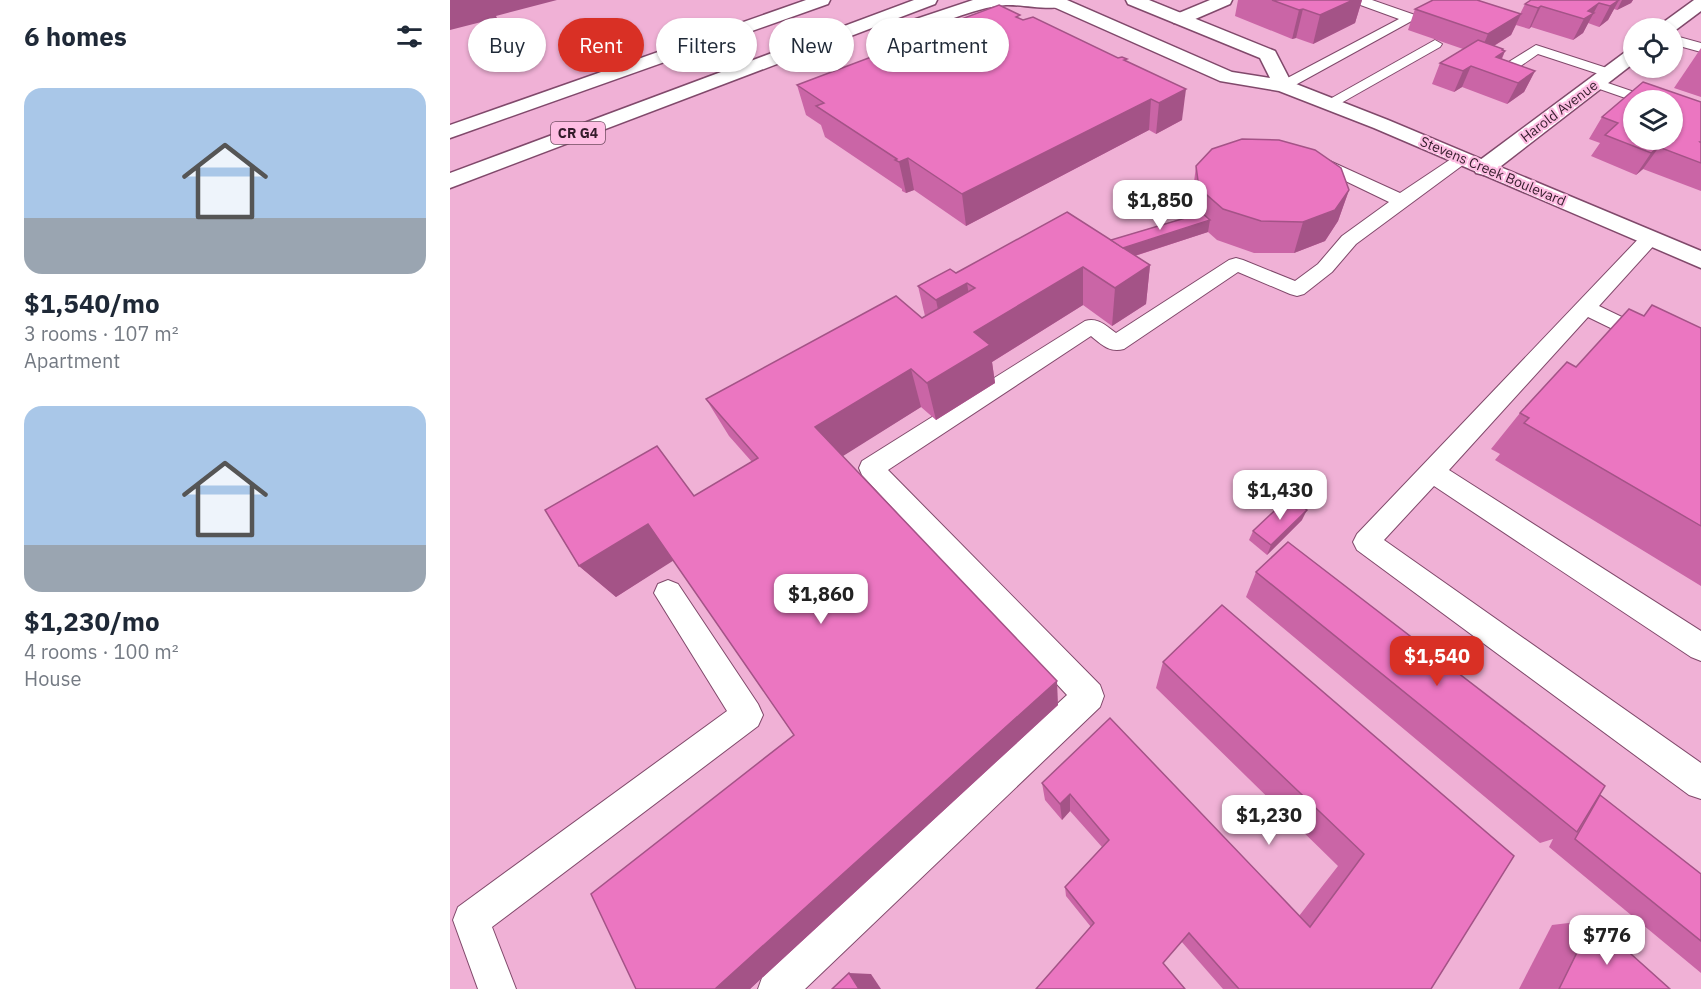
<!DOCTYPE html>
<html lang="en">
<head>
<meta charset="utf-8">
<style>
	:root { --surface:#fff; --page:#f2f2f3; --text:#1f2937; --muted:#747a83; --accent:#d93025 }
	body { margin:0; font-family:"IBM Plex Sans",sans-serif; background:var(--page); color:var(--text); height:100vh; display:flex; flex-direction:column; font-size:22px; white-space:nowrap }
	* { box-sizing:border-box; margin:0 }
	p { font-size:20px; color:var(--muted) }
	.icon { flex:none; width:33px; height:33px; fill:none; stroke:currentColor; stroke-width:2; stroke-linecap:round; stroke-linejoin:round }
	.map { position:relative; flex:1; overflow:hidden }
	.side { display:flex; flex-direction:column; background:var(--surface); width:450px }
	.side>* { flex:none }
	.guide { position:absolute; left:18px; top:18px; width:570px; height:54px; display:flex; gap:12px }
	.buttons { position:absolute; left:1173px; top:18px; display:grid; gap:12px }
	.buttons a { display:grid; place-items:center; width:60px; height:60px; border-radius:50%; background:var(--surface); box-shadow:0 2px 4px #0004; font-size:30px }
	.price { position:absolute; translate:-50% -51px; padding:0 14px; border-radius:12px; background:#fff; color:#222; font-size:20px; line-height:39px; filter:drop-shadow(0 2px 3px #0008) }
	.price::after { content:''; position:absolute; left:50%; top:36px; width:18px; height:14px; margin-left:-9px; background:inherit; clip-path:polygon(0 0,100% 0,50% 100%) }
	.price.active { background:var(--accent); color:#fff }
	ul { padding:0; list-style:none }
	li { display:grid; align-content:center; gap:12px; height:318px; padding:0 24px }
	li span { display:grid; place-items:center; height:186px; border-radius:18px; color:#555 }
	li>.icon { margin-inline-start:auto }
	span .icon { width:108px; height:108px; fill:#fffc; stroke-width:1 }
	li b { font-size:26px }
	h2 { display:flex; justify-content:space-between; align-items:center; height:72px; padding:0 24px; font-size:26px }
	.tag { padding:0 21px; border-radius:27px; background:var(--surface); box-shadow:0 2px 4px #0004; font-size:21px; line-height:54px }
	.tag.active { background:var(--accent); color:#fff }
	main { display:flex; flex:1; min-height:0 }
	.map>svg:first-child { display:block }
</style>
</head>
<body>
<main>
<section class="side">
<h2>6 homes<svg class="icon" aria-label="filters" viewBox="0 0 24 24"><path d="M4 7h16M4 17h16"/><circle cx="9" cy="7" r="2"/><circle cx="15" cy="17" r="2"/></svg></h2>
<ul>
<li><span style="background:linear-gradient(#a9c7e8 70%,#9aa5b1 0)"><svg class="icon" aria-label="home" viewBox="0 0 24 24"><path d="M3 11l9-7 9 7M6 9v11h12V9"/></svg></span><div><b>$1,540/mo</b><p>3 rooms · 107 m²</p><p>Apartment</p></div></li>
<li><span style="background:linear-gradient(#a9c7e8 75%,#9aa5b1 0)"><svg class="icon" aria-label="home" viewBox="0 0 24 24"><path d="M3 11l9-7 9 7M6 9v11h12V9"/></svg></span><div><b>$1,230/mo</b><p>4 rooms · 100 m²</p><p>House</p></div></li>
</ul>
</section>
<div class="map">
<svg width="1251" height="989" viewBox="0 0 1251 989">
	<rect width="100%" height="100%" fill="#f0b1d6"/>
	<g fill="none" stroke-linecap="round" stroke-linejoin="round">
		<g stroke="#80496b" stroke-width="2">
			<g id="lane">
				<path d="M904 0H922L965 15 967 18 838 89H828L825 86 828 83 949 19 905 3Z"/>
				<path d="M1222 35 1251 43V52L1222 44Z"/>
				<path d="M985 40 992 44 990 47 884 107H874L871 104Z"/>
				<path d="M1086 45 1163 70 1165 73 1158 77 1088 54 1059 74H1049L1047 71 1049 68Z"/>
				<path d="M1146 79 1199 97 1202 100 1184 101 1141 86 1139 83 1141 80Z"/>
				<path d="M860 152 950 193 1007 155H1019L1021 159 906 244 882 272 854 294 847 296 840 294 788 272 674 349C660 353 652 345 641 336L438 470 650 685 654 696 650 707 355 989H308L313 975 617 695 412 475 409 468 412 461 635 321C648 317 656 326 666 333L779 260 786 258 793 260 845 281 868 264 892 236 939 202 854 161 852 157Z"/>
				<path d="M1200 232 1207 234 1209 238 1207 242 1149 306 1251 355V372L1138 317 999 470 1251 631V661L1241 657 984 486 934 540 1251 763V799L1239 795 907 550 903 542 907 534 1193 234Z"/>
				<path d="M218 580 228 584 308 704 313 715 308 726 42 927 66 989H28L3 920 8 907 277 711 204 593 208 584Z"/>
			</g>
		</g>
		<g stroke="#80496b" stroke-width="3">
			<g id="street">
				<path d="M760 0H782L780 4 736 23H724L721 19 724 15Z"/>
				<path d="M1244 0H1251V11L1223 32 1222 28H1209L1211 24Z"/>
				<path d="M1184 49V63L1042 173 1034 175 1026 173 1023 168 1026 163 1178 50Z"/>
			</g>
		</g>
		<g stroke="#80496b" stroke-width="3">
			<path id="primary" d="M595 0H617L782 72 820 78 810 58 678 4 676 0H699L825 51 841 82 938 120 1251 251V268L924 128 829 91 770 81 597 4Z"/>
		</g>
		<g stroke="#80496b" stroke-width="3">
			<g id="highway">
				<path d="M356 0H380L378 4 0 138V125Z"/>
				<path d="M464 0H487L485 4 0 188V173Z"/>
				<path d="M523 0H616L618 3C611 13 570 4 556 5 520 8 489 26 454 34L448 33 445 29 448 25Z"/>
			</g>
		</g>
		<use href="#lane" fill="#fff" fill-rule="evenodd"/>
		<use href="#street" fill="#fff" fill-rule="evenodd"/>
		<use href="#primary" fill="#fff" fill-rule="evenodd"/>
		<use href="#highway" fill="#fff" fill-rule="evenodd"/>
	</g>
	<g fill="#ca65a6">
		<path d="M788 0H912L905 23 863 44 846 38 842 39 785 16Z"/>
		<path d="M1081 0H1183L1181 3 1167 10 1164 9 1158 20 1149 27 1138 23 1133 33 1123 40 1081 27 1079 29 1066 25 1061 35 1044 46 1053 49V51H1055L1052 59 1085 71 1074 92 1057 104 1012 87 1004 92 982 84 990 63 1013 49 958 30 965 9 1070 14 1075 4Z"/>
		<path d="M570 19 677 62 732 120 706 134 699 130 516 226 464 190 456 193 452 191V189L375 137 371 125 356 115 347 85 487 32 486 27Z"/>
		<path d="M1251 48V97L1224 88Z"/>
		<path d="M1251 102V191L1193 169 1186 175 1141 156 1150 143 1139 139 1152 117Z"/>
		<path d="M746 166 899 190 888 221 875 241 844 253H804L767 240 758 232 685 256 700 265 696 304 662 326 633 305 542 362 545 383 486 420 471 407 392 456 608 705 300 989H186L344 735 223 560 166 597 129 566 302 462 279 436 256 399 472 318 475 316 468 286 506 273 661 240 744 215 742 198Z"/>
		<path d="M1193 316 1251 328V586L1045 460 1050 454 1041 449 1070 413 1126 367Z"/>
		<path d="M852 520 817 555 799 540 803 531Z"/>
		<path d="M806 572 1149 796 1251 874V973L1099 847 1103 839 1090 843 796 597Z"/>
		<path d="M713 662 1064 856 981 989H773L731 941 713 963 641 927 616 896 615 887 652 847 620 811 612 820 595 800 592 783 660 718 849 916 888 866 706 688Z"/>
		<path d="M1143 920 1220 989H1069L1102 925Z"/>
	</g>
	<g fill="#a45387">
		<path d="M0 0H107L46 16 47 18 0 30Z"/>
		<path d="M903 0H912L905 23 863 44 870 15Z"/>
		<path d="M1169 0 1158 20 1149 27 1160 6Z"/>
		<path d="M1172 0H1183L1181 3 1167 10Z"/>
		<path d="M1149 3 1133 33 1123 40 1138 11Z"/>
		<path d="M1091 6 1081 27 1079 29 1088 8Z"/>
		<path d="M853 9 846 38 842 39 849 10Z"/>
		<path d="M1071 14 1061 35 1029 55 1038 34Z"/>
		<path d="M1053 49 1051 54 1055 51 1045 72 1046 57Z"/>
		<path d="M1021 66 1012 87 1004 92 1013 71Z"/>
		<path d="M1085 71 1074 92 1057 104 1068 83Z"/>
		<path d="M736 89 732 120 706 134 709 103Z"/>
		<path d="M701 99 699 130 516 226 512 194Z"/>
		<path d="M1209 147 1193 169 1186 175 1201 153Z"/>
		<path d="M458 158 464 190 456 193 449 162Z"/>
		<path d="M899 190 888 221 875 241 844 253 853 222Z"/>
		<path d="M760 220 758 232 644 269V257Z"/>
		<path d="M700 265 696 304 662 326 665 288Z"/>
		<path d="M633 267V305L542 362 545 383 486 420 477 383 524 332Z"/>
		<path d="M517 283 523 321 494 339 486 300Z"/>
		<path d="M461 369 471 407 382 463 365 427Z"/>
		<path d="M857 510 852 520 817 555 821 545Z"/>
		<path d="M198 524 229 557 166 597 129 566Z"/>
		<path d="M607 681 608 705 300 989H265Z"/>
		<path d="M620 794V811L612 820 610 804Z"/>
		<path d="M399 973 421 974 431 989H409Z"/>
	</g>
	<g fill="#eb76c1" stroke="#a45387" stroke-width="1.5" fill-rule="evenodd">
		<path d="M822 0H903L870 15 853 9 849 10Z"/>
		<path d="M983 0H1027L1071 14 1038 34 965 9Z"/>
		<path d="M1081 0H1169L1160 6 1149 3 1138 11 1144 13 1134 19 1091 6 1088 8 1075 4Z"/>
		<path d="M549 5 570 15 566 17 573 20 583 17 668 58 672 57 677 59 674 60 736 89 709 103 701 99 512 194 458 158 449 162 445 160 447 159 366 106 374 103 347 85 493 30 486 27 491 25 493 26Z"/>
		<path d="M1028 40 1053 49 1052 50 1055 51 1046 57 1085 71 1068 83 1021 66 1013 71 990 63Z"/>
		<path d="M1193 82 1251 102V142H1250L1251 143V163L1209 147 1201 153 1155 135 1168 123 1152 117ZM1184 100H1222V140H1184Z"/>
		<path d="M792 139 829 140 865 150 891 168 899 190 885 210 853 222 811 221 773 209 749 188 746 166 762 149Z"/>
		<path d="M617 212 700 265 665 288 633 267 524 332 540 345 477 383 461 369 365 427 607 681 265 989H186L141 894 344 735 198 524 129 566 95 510 207 446 244 496 308 458 256 399 446 296 472 318 525 288 517 283 486 300 468 286 500 269 506 273Z"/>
		<path d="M752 213 760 220 673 248 661 240Z"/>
		<path d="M1202 305 1251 328V526L1074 423 1079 418 1070 413 1117 362 1126 367 1179 309 1194 316Z"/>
		<path d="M839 497 857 510 821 545 803 531Z"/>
		<path d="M838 542 1155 786 1127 832 806 572Z"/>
		<path d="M772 605 1064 856 981 989H789L739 933 713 963 735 989H586L644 923 615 887 659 840 620 794 610 804 592 783 660 718 860 927 914 854 713 662Z"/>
		<path d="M1150 795 1251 874V941L1125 839Z"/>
		<path d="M1143 920 1220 989H1109Z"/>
		<path d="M399 973 409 989H382Z"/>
	</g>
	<g text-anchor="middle" stroke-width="4.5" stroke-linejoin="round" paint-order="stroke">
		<g font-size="14" fill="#341c2b" stroke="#febee3">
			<text transform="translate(1109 111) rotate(-37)" y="5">Harold Avenue</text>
			<text transform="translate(1043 171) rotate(23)" y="5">Stevens Creek Boulevard</text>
		</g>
		<rect fill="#febee3" stroke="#714d62" stroke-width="1.5" x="101" y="122" width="54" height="22" rx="4.5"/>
		<g font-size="14" font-weight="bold" fill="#341c2b">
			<text x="128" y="138">CR G4</text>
		</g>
	</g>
</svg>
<div class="buttons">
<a><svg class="icon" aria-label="locate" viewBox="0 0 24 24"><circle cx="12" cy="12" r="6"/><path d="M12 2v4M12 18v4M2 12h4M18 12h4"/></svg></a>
<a><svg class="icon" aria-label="layers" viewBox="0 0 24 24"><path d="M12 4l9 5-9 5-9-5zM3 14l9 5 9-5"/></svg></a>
</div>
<b class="price" style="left:710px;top:231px">$1,850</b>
<b class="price" style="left:830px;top:521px">$1,430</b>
<b class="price" style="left:371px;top:625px">$1,860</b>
<b class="price active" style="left:987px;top:687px">$1,540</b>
<b class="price" style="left:819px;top:846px">$1,230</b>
<b class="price" style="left:1157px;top:966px">$776</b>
<div class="guide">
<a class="tag">Buy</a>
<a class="tag active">Rent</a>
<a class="tag">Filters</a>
<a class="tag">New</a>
<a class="tag">Apartment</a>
</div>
</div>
</main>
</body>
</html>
